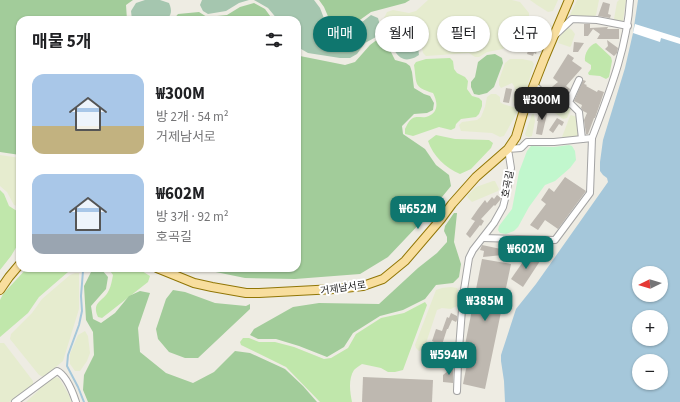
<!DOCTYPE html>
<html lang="ko">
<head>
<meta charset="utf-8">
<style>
	:root { --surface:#fff; --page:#f6f6f6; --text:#202124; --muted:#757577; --accent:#0f766e }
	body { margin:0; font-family:"Source Sans 3","Noto Sans KR",sans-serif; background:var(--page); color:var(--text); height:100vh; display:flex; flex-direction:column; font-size:15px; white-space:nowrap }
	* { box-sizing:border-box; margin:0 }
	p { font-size:13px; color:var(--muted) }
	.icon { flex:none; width:22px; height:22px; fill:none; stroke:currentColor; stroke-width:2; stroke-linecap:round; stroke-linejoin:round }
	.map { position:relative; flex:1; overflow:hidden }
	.drawer { position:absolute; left:16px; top:16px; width:285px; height:256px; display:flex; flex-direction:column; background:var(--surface); border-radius:12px; box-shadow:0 1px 3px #0004 }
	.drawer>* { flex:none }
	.banner { position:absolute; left:313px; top:16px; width:307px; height:36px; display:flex; gap:8px }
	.needle { width:26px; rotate:265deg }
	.controls { position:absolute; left:632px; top:266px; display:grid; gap:8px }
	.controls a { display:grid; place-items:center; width:36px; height:36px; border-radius:50%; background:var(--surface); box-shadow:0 1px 3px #0004; font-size:20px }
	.price { position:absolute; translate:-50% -34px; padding:0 9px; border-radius:8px; background:var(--accent); color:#fff; font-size:13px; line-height:26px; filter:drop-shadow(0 1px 2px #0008) }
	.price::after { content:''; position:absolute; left:50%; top:24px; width:12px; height:9px; margin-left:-6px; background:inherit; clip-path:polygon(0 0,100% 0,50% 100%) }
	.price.selected { background:#222; color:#fff }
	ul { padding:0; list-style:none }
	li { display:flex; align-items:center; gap:12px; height:100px; padding:0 16px }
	li span { display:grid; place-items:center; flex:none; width:112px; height:80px; border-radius:12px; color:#555 }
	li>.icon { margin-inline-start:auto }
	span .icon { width:48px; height:48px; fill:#fffc; stroke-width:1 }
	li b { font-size:17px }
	h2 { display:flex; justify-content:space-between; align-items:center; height:48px; padding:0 16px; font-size:17px }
	.chip { padding:0 14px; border-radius:18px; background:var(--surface); box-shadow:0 1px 3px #0004; font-size:14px; line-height:36px }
	.chip.selected { background:var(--accent); color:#fff }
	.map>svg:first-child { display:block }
</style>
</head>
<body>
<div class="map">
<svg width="680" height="402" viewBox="0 0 680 402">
	<rect width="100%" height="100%" fill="#eeece3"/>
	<g fill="#e6eccf">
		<path d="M428 0H512L520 2 529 13V17L526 29 523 31 518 29 515 31 503 49 487 52 479 57H475L469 53 426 56 423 53 419 30 414 27 389 31 386 29 384 24V18L387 12 393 10 409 13 416 11Z"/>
		<path d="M530 0H558L553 11 548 12 537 5Z"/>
		<path d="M577 0H599L596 15 594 17 571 16 570 15Z"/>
		<path d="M619 0H626L623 21 621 22 615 21 614 19 617 2Z"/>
		<path d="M567 28H569L572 30 575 34 571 46 570 47 558 43 560 36Z"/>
		<path d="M510 59H522L532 61 534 64 522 103 520 104 514 103 513 100 515 89 514 86 512 83 501 88 499 85V80L505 63Z"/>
		<path d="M491 94H496L500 97V102L503 104 516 108 518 111 504 136 500 137 492 133 461 131 459 125 462 122 477 120 481 117 485 107 487 97Z"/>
		<path d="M567 105 570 107 571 109 567 118 563 119 555 113 554 111 555 109 559 106Z"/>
		<path d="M532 114H534L535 121 532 136 529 137 526 136 525 134Z"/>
		<path d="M571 115 577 117 578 135 576 137 562 138V137L570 116Z"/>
		<path d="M0 155 20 158V207L14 205 7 192 0 186Z"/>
		<path d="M493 181H495L499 189 498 191 472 202 468 198 467 196 476 187Z"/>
		<path d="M75 273H79V309L63 361 44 377 39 375 10 339 11 334 32 313 42 299 70 275Z"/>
		<path d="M451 287 457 288 458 291 457 306 451 309 442 308 437 310 424 349 419 351 416 348 415 345 436 290 442 288Z"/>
		<path d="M85 331 88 336 90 353 87 361 80 371H75L70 364V354L78 335Z"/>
		<path d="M0 343H4L33 381V385L9 402H0Z"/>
		<path d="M55 377 59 378 69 395 71 402H26L38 391 41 386Z"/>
	</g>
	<g fill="#c0e7ab">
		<path d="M596 43 611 57 612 61 609 77 606 79 600 76 589 75 588 73 591 69V65L585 61C584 54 589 45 596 43Z"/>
		<path d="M450 58 453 61 454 69 457 73 465 77 468 81 467 89 472 96 479 98 482 101V106L479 114 476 117 461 119 456 124 455 128 451 130 439 127 413 136 405 134V129C407 125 409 120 413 118 417 116 422 118 426 117 439 113 438 103 433 93 413 87 417 84 414 65L416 62 426 59Z"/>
		<path d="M436 135 455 139 489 140 493 143 491 148 471 169 460 174C446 168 433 156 428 141Z"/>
		<path d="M0 190 4 194 9 206 20 213V241L11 256 0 270Z"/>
		<path d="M27 268H87L68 272 39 297 28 313 0 337V300L3 294Z"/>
		<path d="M108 268H137L150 276 148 282 102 318 98 317C91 301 104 302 109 290 111 286 112 280 113 275Z"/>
		<path d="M425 302 427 305 403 370 395 372H388L381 368 362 364C359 366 356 368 354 370 348 379 350 392 352 402H320L286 367 241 345 240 342 243 338H249L259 342H275L294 347 324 359 331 358 348 348 356 334 381 318 404 313Z"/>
	</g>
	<g fill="#a2cc9a">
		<path d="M0 0H133L126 5 127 20H20V155L0 152Z"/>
		<path d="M319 0H410L405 3 371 12 350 27 339 40 332 41 327 37 330 21 324 7Z"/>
		<path d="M254 3 265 9 273 20H173L178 14 199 12 207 17 227 15 240 7Z"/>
		<path d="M378 39 387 44 395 60 406 63 410 66 412 72 414 88 424 94 430 96 434 103 433 110 427 113 414 114 402 126 403 134 425 149 436 165 449 175 451 186 424 219 388 257 360 274 295 279 245 278 196 268H297V52L300 56 345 65 355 62 370 45Z"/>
		<path d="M495 54 502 58 503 63 494 87 487 93 479 95 474 94 471 87V82L475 77 478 62 487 55Z"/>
		<path d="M454 213H457L454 242 461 264 459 277 453 283 436 285 425 299 403 310 380 316 353 333 344 347 327 357 299 346 276 339H258L250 335 254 329 293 307 319 303 379 304 418 268 437 253 447 242V237L444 231 445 226Z"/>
		<path d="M102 270 108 277 106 289 91 306 93 319 101 323 115 313 129 296 140 291 150 293 138 328 140 352 166 373 193 383 214 372 235 351 250 353 285 369 303 386 317 402H88L83 390 84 375 94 355 93 332 86 320 84 286 91 272Z"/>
		<path d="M173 290 185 292 215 303 246 306 250 304V309L198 358H185L169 352 158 339 156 329 166 299Z"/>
	</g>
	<g fill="#a5c6af">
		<path d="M145 0H160L169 3C172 10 172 15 166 20H132L131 11 136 3Z"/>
		<path d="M202 0H249L239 3 226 11 208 14 203 11 200 5Z"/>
		<path d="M254 0H314L320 8 325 21 324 40 332 46 342 43 352 30 371 15 378 18 381 29 376 37 365 43 357 54 350 58H340L308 53 301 49 297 44V20H278L268 8Z"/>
		<path d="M411 30C420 33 418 46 419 55 416 57 414 58 410 59 398 62 392 47 389 38L392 33Z"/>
	</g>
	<path fill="#c1f7cd" d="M569 145 572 146 575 151 576 160 570 168 555 181 545 185 529 207 518 227 514 231 506 234 500 233 498 230 499 226 512 209 519 172 527 151 531 146 554 147Z"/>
	<path fill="#a5c7da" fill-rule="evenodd" d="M638 0H680V402H505L504 381 501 361V355L516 309 536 284 608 182 607 178 603 175 600 171V162L603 140 625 68 633 33ZM639 273H661V295H639ZM639 317H661V339H639ZM639 361H661V383H639Z"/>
	<path fill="#fff" d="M635 24 680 38V44L661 38 660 42 633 33Z"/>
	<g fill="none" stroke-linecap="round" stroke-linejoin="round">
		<path stroke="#a5c7da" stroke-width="2" d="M83 271 81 296 82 311 79 325 68 355 67 366 78 387 84 402"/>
	</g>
	<g fill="#beb8b0">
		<path d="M603 2 610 4 608 14 611 15 610 18 598 16Z"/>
		<path d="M584 24H590V28L608 27 607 29H619V39H597L600 34 593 29 588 36H584Z"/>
		<path d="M516 37 522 41 516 51 509 47Z"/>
		<path d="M607 40 618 48 617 53 614 56 605 49 608 46Z"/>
		<path d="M531 41 539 43 536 54 534 53 533 56 527 54Z"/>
		<path d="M574 42 584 43 578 52H573Z"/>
		<path d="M568 54 574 58 572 61 582 68 566 86 570 89 566 98H561L557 94 555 96 553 94 551 95 547 91 558 82 553 78Z"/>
		<path d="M583 80 586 81 584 84 587 85 586 86 597 92 598 90 604 92 595 118H594L588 134H586L584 120 587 113 583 111 581 108 582 105 574 101Z"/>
		<path d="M506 88 512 89 509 103 503 102Z"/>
		<path d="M540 108 548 110 542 135 536 134 538 121H537Z"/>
		<path d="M557 118 564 122 562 126 559 124 553 133 549 130Z"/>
		<path d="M565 177 586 191 558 229 545 220 538 230 530 225 546 204 541 200 549 188 554 192Z"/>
		<path d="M497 195 501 198 500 200 495 206 494 205 481 219 484 221 481 226 480 225 470 238 466 234 475 221 471 219 478 209 485 200 487 203 492 197 494 199Z"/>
		<path d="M482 245 501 249 521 248 522 253 483 257 484 251 480 250Z"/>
		<path d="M529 253 540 261 523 287 511 279Z"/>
		<path d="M482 259 511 264 485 389 463 384 467 364 462 363 464 350Z"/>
		<path d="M451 313 457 316V320L456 322 452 320 448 329H447L440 351 432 348 434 342 432 341 436 329 442 331 447 317 449 318Z"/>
		<path d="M448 367H453V383L443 382V375L448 371Z"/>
		<path d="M363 377 433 380 432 402H362Z"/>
	</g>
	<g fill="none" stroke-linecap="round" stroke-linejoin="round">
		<g stroke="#a4a4a4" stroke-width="8">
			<g id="minor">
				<path d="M554 36 572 19 597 20 628 26"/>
				<path d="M579 80 569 102 579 112 582 139"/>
				<path d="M534 85 553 103 569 102"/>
				<path d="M483 238 555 240 590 193 592 138"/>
				<path d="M457 391 458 363 463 296 469 258 473 250 494 223 503 207 506 195 511 168 508 149 521 148 527 142H554L592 138C609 93 627 49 630 0"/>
				<path d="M15 402 57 371C66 375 73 393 76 402"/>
			</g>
		</g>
		<g stroke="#917606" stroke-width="10">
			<g id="major">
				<path d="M157 268 194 283 212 287 246 293H259L335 289 363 286 383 279 405 261 441 219 452 204 476 177 508 149 516 137 524 110 544 59 569 0"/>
				<path d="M0 290 9 277 20 264"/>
			</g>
		</g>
		<use href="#minor" stroke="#fff" stroke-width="6"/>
		<use href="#major" stroke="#f8de9e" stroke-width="8"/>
	</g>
	<g text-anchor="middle" stroke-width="4" stroke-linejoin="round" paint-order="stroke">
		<g font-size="10" fill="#1d1d1d" stroke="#fff">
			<text transform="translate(507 184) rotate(-79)" y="4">호곡길</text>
			<text transform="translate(343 287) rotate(-8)" y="4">거제남서로</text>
		</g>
	</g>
</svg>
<div class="controls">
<a><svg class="needle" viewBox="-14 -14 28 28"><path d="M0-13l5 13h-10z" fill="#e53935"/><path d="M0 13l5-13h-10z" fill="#757577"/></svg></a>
<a>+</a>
<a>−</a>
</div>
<b class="price selected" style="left:542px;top:121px">₩300M</b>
<b class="price" style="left:418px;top:230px">₩652M</b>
<b class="price" style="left:526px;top:270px">₩602M</b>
<b class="price" style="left:485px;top:322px">₩385M</b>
<b class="price" style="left:449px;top:376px">₩594M</b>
<div class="banner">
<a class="chip selected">매매</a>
<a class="chip">월세</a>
<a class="chip">필터</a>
<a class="chip">신규</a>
</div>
<section class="drawer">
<h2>매물 5개<svg class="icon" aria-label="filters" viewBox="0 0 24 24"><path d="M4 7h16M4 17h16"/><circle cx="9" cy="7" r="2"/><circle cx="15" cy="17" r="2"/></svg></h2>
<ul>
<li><span style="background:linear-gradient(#a9c7e8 65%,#c2b280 0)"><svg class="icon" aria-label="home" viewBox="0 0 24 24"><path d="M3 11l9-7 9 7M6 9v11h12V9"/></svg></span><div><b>₩300M</b><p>방 2개 · 54 m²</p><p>거제남서로</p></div></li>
<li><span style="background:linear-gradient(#a9c7e8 75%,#9aa5b1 0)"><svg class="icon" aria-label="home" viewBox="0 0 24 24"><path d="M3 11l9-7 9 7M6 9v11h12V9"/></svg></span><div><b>₩602M</b><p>방 3개 · 92 m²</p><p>호곡길</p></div></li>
</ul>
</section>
</div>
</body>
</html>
